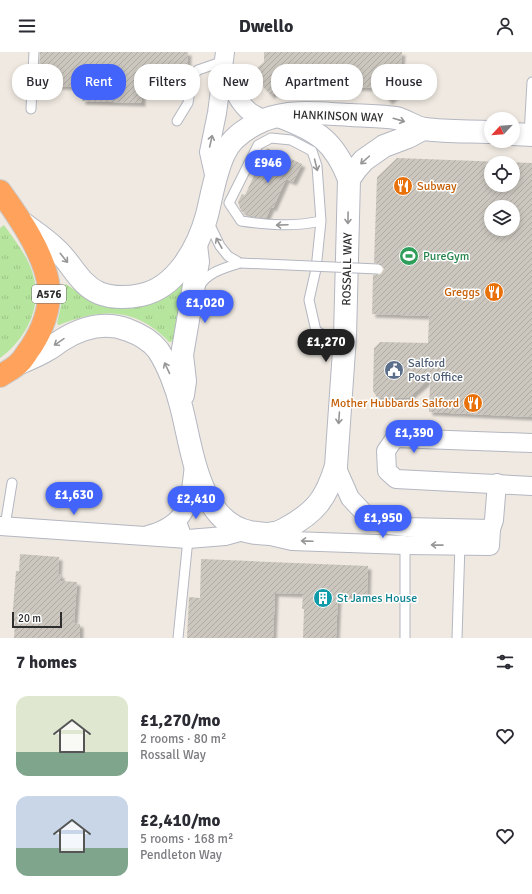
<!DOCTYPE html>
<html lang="en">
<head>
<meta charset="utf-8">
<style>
	:root { --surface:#fff; --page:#f2f2f3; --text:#2b2b33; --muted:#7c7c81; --accent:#4264fb }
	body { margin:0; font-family:Signika,sans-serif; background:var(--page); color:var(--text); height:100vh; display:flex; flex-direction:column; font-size:15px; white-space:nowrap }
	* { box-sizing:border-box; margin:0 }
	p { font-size:13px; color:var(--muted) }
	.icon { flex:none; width:22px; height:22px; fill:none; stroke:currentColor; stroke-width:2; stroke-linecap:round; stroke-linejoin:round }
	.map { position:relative; height:586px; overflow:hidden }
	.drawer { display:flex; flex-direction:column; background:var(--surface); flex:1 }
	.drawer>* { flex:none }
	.banner { position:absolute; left:12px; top:12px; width:508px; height:36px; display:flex; gap:8px }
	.needle { width:26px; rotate:244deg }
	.fabs { position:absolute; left:484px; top:60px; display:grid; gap:8px }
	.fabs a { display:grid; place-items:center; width:36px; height:36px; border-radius:50%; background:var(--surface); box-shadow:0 2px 6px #0003; font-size:20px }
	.scale { position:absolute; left:12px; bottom:10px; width:50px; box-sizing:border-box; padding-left:4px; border:2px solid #2e2e2e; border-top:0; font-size:11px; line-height:14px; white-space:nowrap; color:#2e2e2e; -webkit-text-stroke:3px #fff; paint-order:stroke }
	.price { position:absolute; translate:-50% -34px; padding:0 9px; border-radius:14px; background:var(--accent); color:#fff; font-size:13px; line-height:26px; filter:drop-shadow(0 1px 2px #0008) }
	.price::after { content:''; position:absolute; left:50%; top:24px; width:12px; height:9px; margin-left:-6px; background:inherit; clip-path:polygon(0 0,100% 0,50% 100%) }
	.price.active { background:#222; color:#fff }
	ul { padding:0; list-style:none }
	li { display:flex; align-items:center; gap:12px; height:100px; padding:0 16px }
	li span { display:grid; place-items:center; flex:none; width:112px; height:80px; border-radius:12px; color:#555 }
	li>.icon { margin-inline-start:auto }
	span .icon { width:48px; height:48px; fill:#fffc; stroke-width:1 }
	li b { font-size:17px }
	h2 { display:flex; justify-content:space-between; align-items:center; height:48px; padding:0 16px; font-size:17px }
	.tag { padding:0 14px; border-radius:16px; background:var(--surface); box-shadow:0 2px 6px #0003; font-size:14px; line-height:36px }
	.tag.active { background:var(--accent); color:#fff }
	header { display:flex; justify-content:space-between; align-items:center; height:52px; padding:0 16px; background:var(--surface); font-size:18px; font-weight:700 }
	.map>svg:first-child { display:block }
</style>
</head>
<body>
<header><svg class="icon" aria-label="menu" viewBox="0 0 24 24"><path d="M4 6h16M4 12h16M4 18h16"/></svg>Dwello<svg class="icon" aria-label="person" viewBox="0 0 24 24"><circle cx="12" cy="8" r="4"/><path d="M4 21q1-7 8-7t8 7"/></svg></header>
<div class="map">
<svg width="532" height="586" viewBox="0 0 532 586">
	<defs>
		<pattern id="grass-tufts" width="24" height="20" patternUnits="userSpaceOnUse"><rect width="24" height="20" fill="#b6e59e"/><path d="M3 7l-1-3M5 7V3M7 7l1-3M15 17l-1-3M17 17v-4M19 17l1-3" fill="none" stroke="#9dc588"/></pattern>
		<pattern id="building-hatch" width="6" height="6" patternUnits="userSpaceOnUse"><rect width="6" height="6" fill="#cbc7bf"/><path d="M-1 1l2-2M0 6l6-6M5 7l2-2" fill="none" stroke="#afaba4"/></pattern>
		<filter id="shadow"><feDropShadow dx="3.5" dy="3.5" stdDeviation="1" flood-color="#0004"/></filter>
	</defs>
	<rect width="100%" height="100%" fill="#efe9e1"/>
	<g fill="url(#grass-tufts)">
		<path d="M4 173C13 186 24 199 30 214 45 249 29 285 0 306V176Z"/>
		<path d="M186 226 174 289 169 290C136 255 101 256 59 273L57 272 61 253V234L66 232 85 245Z"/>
	</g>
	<g fill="url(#building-hatch)" fill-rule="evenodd" filter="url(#shadow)">
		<path d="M40 0H188L187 20 184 39 142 38V51L82 49 83 35 38 33Z"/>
		<path d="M264 0H402L401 12 414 27 389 49 378 36 285 32 271 43 251 21 264 10Z"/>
		<path d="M267 96 302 112 293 130 286 127 273 156 271 155 266 166 255 165 241 159 238 150 242 142 245 143Z"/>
		<path d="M397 106 532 111V365L429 360 430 327 408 346 377 345 373 339 374 296 380 290 428 291 429 264 372 262 373 223 381 222 384 217 381 212 374 211 377 125ZM491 111H513V133H491ZM491 155H513V177H491Z"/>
		<path d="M20 502 59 505 58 522 61 523V529L77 530 74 571 80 572V586H14L15 569H12L16 519H19Z"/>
		<path d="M201 507 368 514 367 544 338 543 336 586H303L304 557H302L303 542 275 541 273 586H187L189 545 200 546Z"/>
	</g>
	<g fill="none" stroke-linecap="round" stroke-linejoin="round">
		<g stroke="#b4b7c1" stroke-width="11">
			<g id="lane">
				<path d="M31 57 34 0"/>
				<path d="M177 69 188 51 192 24 198 18 224 9"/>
				<path d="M529 83 532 30"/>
				<path d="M208 169 220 194 228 204 240 211"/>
				<path d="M321 169C294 175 268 173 241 169L229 151 258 93 271 86 291 88 312 99 317 114 321 169 316 217 309 248 316 279 326 284H345"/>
				<path d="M199 235C207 220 225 216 240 211"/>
				<path d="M5 474 12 431"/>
				<path d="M178 586 188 487 180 465"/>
				<path d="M405 586V491"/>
				<path d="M457 586 460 492"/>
			</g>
		</g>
		<g stroke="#b4b7c1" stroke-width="20">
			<g id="street">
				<path d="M223 16C231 30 236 49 250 60 254 63 260 65 264 68"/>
				<path d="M215 127 209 100 217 61 225 0"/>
				<path d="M532 391 395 386 386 399 387 419 396 427 532 434"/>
				<path d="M0 474 188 487 225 484 243 479"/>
				<path d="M491 477 494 468 497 431"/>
				<path d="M148 483C189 472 190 449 194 413"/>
				<path d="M266 483 292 489 405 493 490 494 491 477 406 475 389 473 376 469 365 462 350 446 336 414"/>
			</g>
		</g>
		<g stroke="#b4b7c1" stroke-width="24">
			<g id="secondary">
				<path d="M281 65C318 79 334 89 349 127"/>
				<path d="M513 82 532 83"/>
				<path d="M24 172C35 180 47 188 57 198 72 212 79 232 99 241 112 246 127 246 141 243 176 236 198 196 207 163 212 143 215 121 224 102 231 86 248 75 264 68 291 57 323 62 351 63 366 64 382 64 396 66 406 68 415 76 425 77 446 80 469 79 491 80"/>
				<path d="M20 311C29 307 39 303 47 298 53 295 57 291 62 288 83 275 105 269 128 278 139 282 151 289 158 298 168 313 177 337 181 354 192 395 198 470 250 480 263 482 273 484 285 477 316 460 326 447 336 414L345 284 349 127 356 117 364 108 384 94 408 85 423 77"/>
				<path d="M183 343 185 329 182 303 198 210 196 193"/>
			</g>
		</g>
		<g stroke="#c9c9c9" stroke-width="24">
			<path id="highway" d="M0 139C19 165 46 204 49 237 50 258 42 278 31 295 27 300 24 306 20 310 15 316 6 320 0 324"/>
		</g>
		<use href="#lane" stroke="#fff" stroke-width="9"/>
		<use href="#street" stroke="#fff" stroke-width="18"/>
		<use href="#secondary" stroke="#fff" stroke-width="22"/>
		<use href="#highway" stroke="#ffa35c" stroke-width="22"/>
		<g stroke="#b4b7c1" stroke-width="11" stroke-linecap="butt">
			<path id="lane-bridge" d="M240 211 378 217"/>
		</g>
		<use href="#lane-bridge" stroke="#fff" stroke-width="9"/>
	</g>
	<defs><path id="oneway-shaft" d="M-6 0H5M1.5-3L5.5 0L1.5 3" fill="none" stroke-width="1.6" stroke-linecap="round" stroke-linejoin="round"/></defs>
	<g stroke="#969696">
		<use href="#oneway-shaft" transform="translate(399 68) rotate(16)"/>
		<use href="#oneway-shaft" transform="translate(211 89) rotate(-77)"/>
		<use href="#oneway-shaft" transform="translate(365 108) rotate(138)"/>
		<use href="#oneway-shaft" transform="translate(316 113) rotate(76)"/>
		<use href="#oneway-shaft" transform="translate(348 166) rotate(91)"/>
		<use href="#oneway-shaft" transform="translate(282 173) rotate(178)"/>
		<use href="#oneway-shaft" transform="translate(219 191) rotate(-119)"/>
		<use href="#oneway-shaft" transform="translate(64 206) rotate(51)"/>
		<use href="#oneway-shaft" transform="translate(59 290) rotate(146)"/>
		<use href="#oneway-shaft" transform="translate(167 316) rotate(-115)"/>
		<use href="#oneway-shaft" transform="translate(339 366) rotate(94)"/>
		<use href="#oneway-shaft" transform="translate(307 489) rotate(-178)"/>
		<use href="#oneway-shaft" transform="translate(437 493) rotate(-179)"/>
	</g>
	<defs>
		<g id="restaurant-disc" transform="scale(1)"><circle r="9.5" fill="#e8710a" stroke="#fff"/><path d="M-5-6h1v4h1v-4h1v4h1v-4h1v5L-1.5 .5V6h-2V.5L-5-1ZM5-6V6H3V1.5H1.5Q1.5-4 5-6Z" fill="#fff"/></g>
		<g id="stadium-disc" transform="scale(1)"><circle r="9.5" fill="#2e9e5b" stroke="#fff"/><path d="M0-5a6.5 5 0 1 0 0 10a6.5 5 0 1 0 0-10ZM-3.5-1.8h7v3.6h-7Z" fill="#fff"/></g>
		<g id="civic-disc" transform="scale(1)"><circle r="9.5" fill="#5c6f8a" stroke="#fff"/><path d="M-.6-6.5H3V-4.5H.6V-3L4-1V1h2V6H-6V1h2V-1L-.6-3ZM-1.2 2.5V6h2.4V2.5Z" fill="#fff"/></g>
		<g id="building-disc" transform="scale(1)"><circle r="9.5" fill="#0f9aa8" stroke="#fff"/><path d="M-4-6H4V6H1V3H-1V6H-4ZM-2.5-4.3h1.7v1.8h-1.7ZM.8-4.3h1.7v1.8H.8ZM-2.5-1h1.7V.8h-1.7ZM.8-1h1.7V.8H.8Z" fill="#fff"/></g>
	</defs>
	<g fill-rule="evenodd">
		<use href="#restaurant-disc" x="403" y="134"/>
		<use href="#stadium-disc" x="409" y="204"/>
		<use href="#restaurant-disc" x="494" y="240"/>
		<use href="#civic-disc" x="394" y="318"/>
		<use href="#restaurant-disc" x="473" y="351"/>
		<use href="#building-disc" x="323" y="546"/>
	</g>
	<g text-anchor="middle" stroke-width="3" stroke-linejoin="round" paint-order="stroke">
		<rect fill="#fff" stroke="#6d6d6d" stroke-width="1" x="32" y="233" width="34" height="18" rx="3"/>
		<g font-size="11" font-weight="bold" fill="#2e2e2e">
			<text x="49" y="246">A576</text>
		</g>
		<g font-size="12" fill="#2e2e2e" stroke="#fff">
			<text transform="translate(338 64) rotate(2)" y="4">HANKINSON WAY</text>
			<text transform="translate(347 217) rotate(-89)" y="4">ROSSALL WAY</text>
		</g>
		<g font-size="12" fill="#c56008" stroke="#fff" text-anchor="end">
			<text x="417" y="138" text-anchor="start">Subway</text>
			<text x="480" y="244">Greggs</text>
			<text x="459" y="355">Mother Hubbards Salford</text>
		</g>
		<g font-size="12" fill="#27864d" stroke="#fff" text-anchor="start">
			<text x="423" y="208">PureGym</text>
		</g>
		<g font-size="12" fill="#4e5e75" stroke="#fff" text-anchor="start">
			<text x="408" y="315">Salford<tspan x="408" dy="14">Post Office</tspan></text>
		</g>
		<g font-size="12" fill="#0d838f" stroke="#fff" text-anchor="start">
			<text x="337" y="550">St James House</text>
		</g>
	</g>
</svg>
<div class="fabs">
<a><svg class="needle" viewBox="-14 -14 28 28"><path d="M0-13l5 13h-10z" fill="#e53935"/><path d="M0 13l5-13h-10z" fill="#7c7c81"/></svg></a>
<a><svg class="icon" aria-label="locate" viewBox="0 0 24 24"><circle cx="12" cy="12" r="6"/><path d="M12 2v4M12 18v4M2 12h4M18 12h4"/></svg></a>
<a><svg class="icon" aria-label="layers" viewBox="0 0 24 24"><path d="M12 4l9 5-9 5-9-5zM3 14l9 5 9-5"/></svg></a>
</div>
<div class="scale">20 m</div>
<b class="price" style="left:268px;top:132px">£946</b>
<b class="price" style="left:205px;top:272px">£1,020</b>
<b class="price active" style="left:326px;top:311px">£1,270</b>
<b class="price" style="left:414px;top:402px">£1,390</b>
<b class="price" style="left:74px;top:464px">£1,630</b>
<b class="price" style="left:196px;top:468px">£2,410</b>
<b class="price" style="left:383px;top:487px">£1,950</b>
<div class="banner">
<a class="tag">Buy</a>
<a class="tag active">Rent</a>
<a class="tag">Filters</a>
<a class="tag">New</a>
<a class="tag">Apartment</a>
<a class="tag">House</a>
</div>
</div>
<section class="drawer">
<h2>7 homes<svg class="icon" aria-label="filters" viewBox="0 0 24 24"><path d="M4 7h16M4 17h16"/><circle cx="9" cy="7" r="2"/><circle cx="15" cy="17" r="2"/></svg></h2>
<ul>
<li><span style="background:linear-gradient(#dfe7d0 70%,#7fa58c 0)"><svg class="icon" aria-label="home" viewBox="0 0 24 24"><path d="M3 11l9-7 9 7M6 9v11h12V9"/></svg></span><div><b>£1,270/mo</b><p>2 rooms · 80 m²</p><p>Rossall Way</p></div><svg class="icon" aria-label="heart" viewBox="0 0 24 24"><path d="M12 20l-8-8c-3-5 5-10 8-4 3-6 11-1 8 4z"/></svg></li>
<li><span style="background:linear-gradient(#c9d6e8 65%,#7fa58c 0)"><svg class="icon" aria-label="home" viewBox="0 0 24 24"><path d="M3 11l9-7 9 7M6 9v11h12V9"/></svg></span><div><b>£2,410/mo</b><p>5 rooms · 168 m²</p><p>Pendleton Way</p></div><svg class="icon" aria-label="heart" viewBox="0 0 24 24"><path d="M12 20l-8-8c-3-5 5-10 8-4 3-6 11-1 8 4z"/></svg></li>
</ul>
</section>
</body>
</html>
